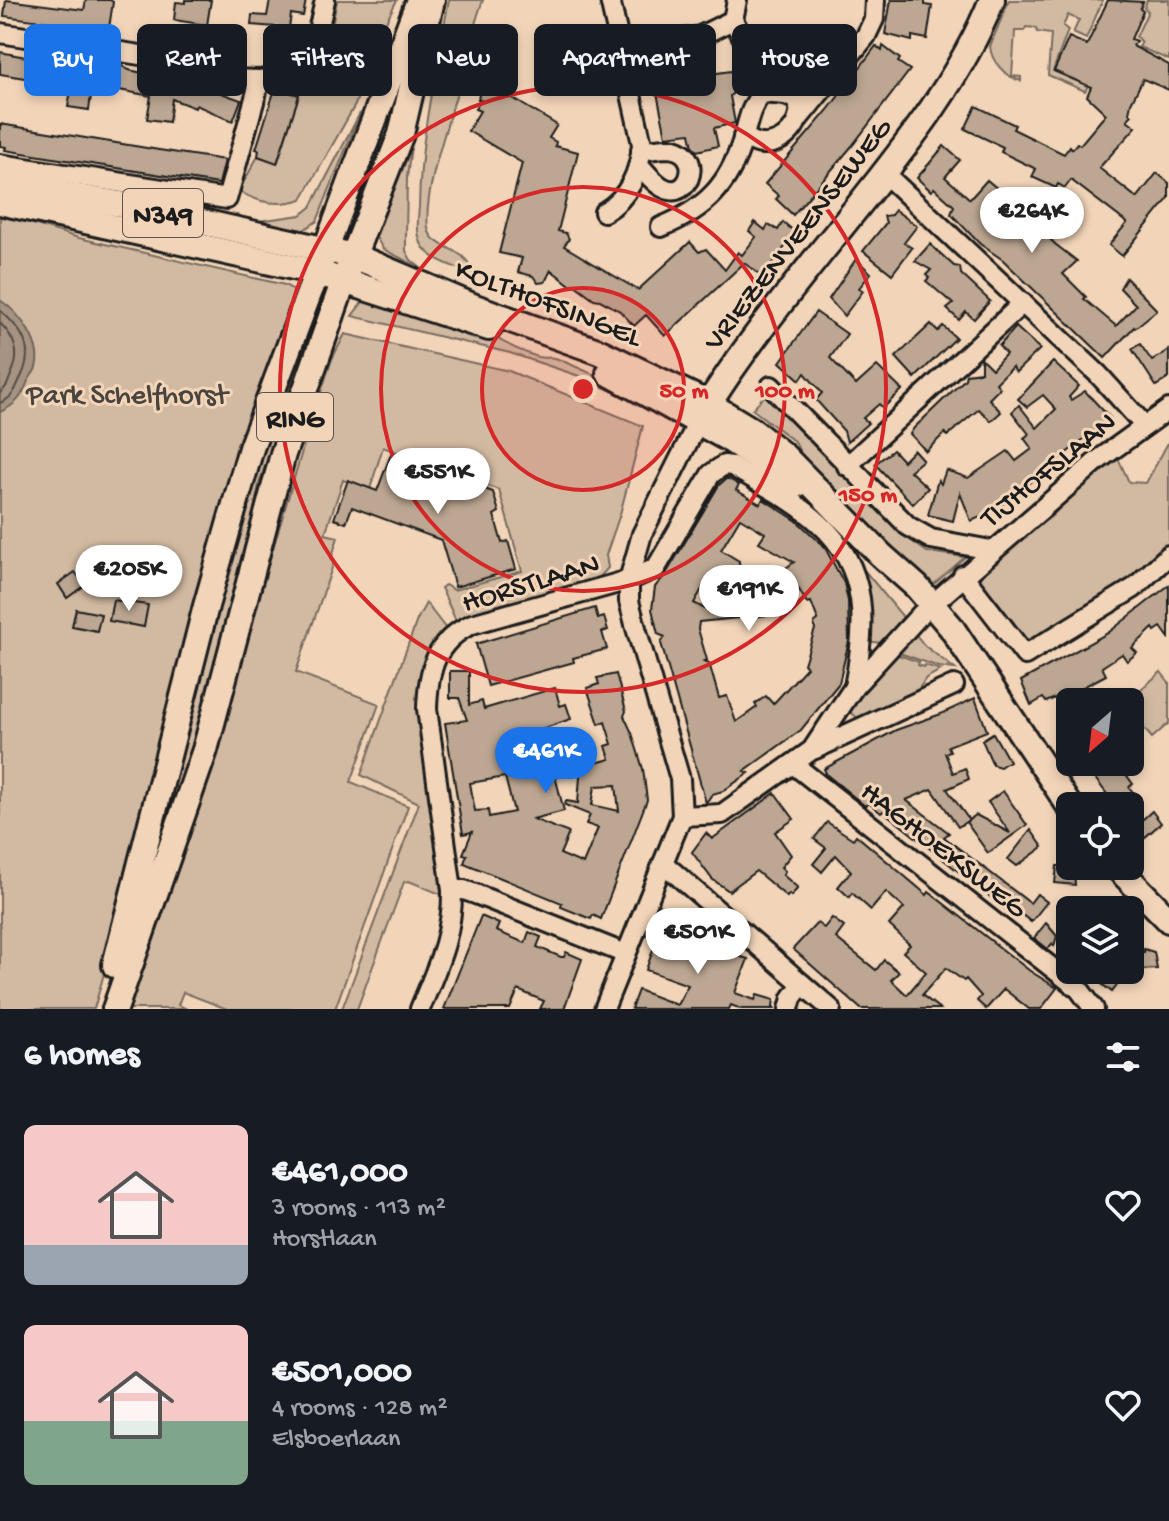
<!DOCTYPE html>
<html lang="en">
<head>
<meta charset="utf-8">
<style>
	:root { --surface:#171b24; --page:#20242c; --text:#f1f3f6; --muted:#9ea1a6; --accent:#1a73e8 }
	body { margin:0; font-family:"Gochi Hand",sans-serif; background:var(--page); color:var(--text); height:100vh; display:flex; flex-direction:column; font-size:30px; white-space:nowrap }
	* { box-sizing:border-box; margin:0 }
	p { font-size:26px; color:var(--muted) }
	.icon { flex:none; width:44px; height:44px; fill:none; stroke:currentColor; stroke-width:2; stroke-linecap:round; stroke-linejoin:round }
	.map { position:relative; height:1009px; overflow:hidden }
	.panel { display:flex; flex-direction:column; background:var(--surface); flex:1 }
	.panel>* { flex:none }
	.banner { position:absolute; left:24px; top:24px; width:1122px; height:72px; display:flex; gap:16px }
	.needle { width:52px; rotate:208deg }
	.tools { position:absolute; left:1056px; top:688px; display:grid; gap:16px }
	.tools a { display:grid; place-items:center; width:88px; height:88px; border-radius:12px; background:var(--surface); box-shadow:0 4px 12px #0003; font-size:40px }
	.price { position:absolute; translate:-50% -68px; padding:0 18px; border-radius:28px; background:#fff; color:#222; font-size:26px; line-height:52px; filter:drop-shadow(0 2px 4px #0008) }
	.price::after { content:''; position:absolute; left:50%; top:48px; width:24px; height:18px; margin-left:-12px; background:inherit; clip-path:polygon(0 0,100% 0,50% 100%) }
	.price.current { background:var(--accent); color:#fff }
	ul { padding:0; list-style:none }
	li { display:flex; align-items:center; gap:24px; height:200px; padding:0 24px }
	li span { display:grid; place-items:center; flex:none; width:224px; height:160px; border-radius:12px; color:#555 }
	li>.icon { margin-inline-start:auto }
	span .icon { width:96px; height:96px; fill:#fffc; stroke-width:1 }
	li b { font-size:34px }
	h2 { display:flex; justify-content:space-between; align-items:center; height:96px; padding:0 24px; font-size:34px }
	.tag { padding:0 28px; border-radius:12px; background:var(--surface); box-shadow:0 4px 12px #0003; font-size:28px; line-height:72px }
	.tag.current { background:var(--accent); color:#fff }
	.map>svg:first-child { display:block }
</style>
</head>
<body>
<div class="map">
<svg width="1169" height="1009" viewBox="0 0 1169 1009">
	<rect width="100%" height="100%" fill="#f2d5b9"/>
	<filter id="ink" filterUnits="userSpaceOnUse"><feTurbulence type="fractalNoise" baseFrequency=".0125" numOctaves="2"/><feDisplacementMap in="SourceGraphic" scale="16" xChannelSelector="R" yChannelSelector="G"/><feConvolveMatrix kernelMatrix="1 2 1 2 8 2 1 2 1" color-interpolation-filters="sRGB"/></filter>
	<g filter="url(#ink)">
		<g fill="#d2baa2" stroke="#776b5f" stroke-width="2">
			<path d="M337 0H397L382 29 355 105 302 199C280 206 260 204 241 192V187L258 156 278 162 299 95 279 88 310 76 325 62Z"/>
			<path d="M449 0H483C472 29 466 59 458 89 448 124 423 193 428 228 432 251 466 244 473 274 457 267 429 261 421 243 416 232 418 218 419 207 420 136 436 69 449 0Z"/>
			<path d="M1009 0H1103L1086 39 1073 33 1079 20 1068 15 1063 26 1068 30 1053 71 1088 86 1085 91 1048 75 1051 34 1037 32 1036 28 1026 27 1024 31H1015L1012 76 1021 77V81C1006 77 991 62 990 46Z"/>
			<path d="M1147 0H1169V60L1139 47 1142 42 1136 37 1148 11 1144 8Z"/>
			<path d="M416 105 407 178 406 236V251L411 260 422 269 383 249 374 234Z"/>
			<path d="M360 113 317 221 299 233 251 222 301 215 311 207Z"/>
			<path d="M0 214 79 238 285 285 293 290 295 299 94 1009H0Z"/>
			<path d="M365 299 488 333C503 343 520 351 538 357 546 359 551 356 558 359L637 393 663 415 582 377 510 353 352 316Z"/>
			<path d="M310 308 316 310 259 484 237 596 216 681 152 872 185 725 235 530Z"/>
			<path d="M345 334 509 371 643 426 620 514 606 555 608 568 598 579 456 621 443 592 441 588 445 585 454 590 522 571 499 490 383 447 370 489 343 480 325 534 338 537 331 560 334 562 296 672 379 704 351 782 408 806 335 1009H227L183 992 178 1005 187 1009H122L254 612 309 428 332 359Z"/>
			<path d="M769 391 899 532 927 552 965 557 932 586 925 585 808 469 795 442 752 409Z"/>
			<path d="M1169 441V547L1107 597 1032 645 1027 643 1000 605 975 577 1012 545 1052 516 1086 480 1117 456 1129 482 1146 483Z"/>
			<path d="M859 564 903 617 881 643 866 641Z"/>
			<path d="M426 603 446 629 426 657 419 692 445 896 409 881 404 882 357 1009H342L419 803 361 775 417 620Z"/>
			<path d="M913 631 925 646 955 669 939 667 894 651Z"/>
			<path d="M893 653 919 662 918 665 924 667 925 665 941 670 926 678 916 693 859 719 850 712 849 705Z"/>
			<path d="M1161 672 1169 682V723L1152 738 1130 712V702H1126Z"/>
		</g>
		<path fill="#a69382" stroke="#6f6359" stroke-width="2" d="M0 300C19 312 45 346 35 370 33 374 30 377 28 381 22 397 16 405 0 412Z"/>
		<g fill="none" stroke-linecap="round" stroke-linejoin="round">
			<g stroke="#534c45" stroke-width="2">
				<path d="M0 310C21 329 35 346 22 375 15 388 15 397 0 403"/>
				<path d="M0 323C14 337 21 352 13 370 8 380 9 386 0 393"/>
			</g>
		</g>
		<g fill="#bda792" stroke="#1c1c1c" stroke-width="2" fill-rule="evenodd">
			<path d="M6 0 84 10 86 0H110L113 2 109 28 106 30 4 16Z"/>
			<path d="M185 0H211L207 25 174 20 176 2 185 3Z"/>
			<path d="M270 0H306L303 16 291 14 289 28 251 25 252 15 267 16Z"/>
			<path d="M891 0H925V5L932 6 927 39 912 36V41L885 34Z"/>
			<path d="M1108 0 1143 2 1140 9 1143 11 1131 39 1136 41 1133 46 1169 65V90L1143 79 1131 103 1129 113 1132 115 1127 120 1136 127 1099 168 1137 198 1157 173 1169 183V198L1122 256 1109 245 1127 223 1071 180 1065 188 1058 184 1056 188 1032 177 1036 169 1001 152 1003 147 965 129 976 106 1015 125 1013 129 1064 154 1070 146 1072 149 1077 143 1080 145 1106 114 1087 96 1091 87 1054 71 1069 37 1087 45Z"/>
			<path d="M876 46 882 51 883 46 900 59 898 62 910 70 852 146 793 215 776 199 779 196 765 184 828 110Z"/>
			<path d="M0 52 41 60V58L71 61 100 69 120 65 129 70 166 78 182 79 241 100 233 121 196 105 195 108 172 99 169 122 147 119 151 96 103 87 102 90 92 88 89 110 68 107 72 85 63 84V81L43 78V81L0 74Z"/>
			<path d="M486 65 508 70 504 82 509 83 507 89 510 90 507 95 557 125 549 138 556 142 555 146 578 152 558 231 566 233 569 239 564 246 638 290 690 242 699 252 706 249 725 270 738 252 742 255 756 237 749 231 755 222 765 230 768 225 778 230 783 222 796 233 762 276 744 263 665 336 646 315 634 326 620 311 600 300 594 299 575 285 569 284 551 270 545 282 538 283 533 276 518 272 522 258 499 253 522 163 468 131 480 111 475 109 481 100 478 99Z"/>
			<path d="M701 69 703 75 731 71 737 76 739 82 737 89 730 96 735 123 714 128 718 146 697 151 693 147 690 133 666 136 654 79Z"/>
			<path d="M279 89 299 95 277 163 258 156 259 150 256 149 274 92 277 93Z"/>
			<path d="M0 124 159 150 225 160 219 184 41 156 5 150 6 147 0 146Z"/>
			<path d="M944 146 960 160 945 177 970 199 987 180 1005 195 1006 194 1055 244 1077 261 1063 274 1086 297 1084 299 1116 326 1136 305 1120 288 1126 278 1157 310 1135 328 1134 327 1105 358 1003 260 980 244 951 214 954 206 934 188 931 191 917 178Z"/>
			<path d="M895 210 917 226 904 243 912 248 892 274 863 251 886 223 884 216 891 215Z"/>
			<path d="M930 244 954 266 960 267 961 274 990 301 974 319 966 312 959 320 947 309 953 304 926 281 929 278 926 275 931 270 915 261Z"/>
			<path d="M856 259 871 273 859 288 863 291 844 316 829 299Z"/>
			<path d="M816 312 847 334 830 358 856 385 877 366 902 390 883 408 879 404 863 418 868 423 847 442 844 431 816 400 822 393 805 373 800 380 780 362Z"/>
			<path d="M931 324 938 331 943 326 956 338 915 378 896 357Z"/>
			<path d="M1016 327 1040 349 1016 372 1012 367 996 383 1000 388 989 399 1001 412 991 421 979 409 947 436 945 433 926 451 910 434 914 428 965 379 966 374 981 372V358L992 369 1006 354 999 346Z"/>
			<path d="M1140 344 1152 361 1169 350V378L1156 386 1132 349Z"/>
			<path d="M1053 362 1079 386 1069 397 1071 400 1085 391 1110 418 993 512 971 521 960 493 953 521 928 515 938 480 941 484 946 470 968 478 1008 451 1016 461 1032 449 1024 438 1029 434 1012 412 1019 405 1037 428 1056 409 1043 395 1027 407 1018 399Z"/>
			<path d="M893 450 903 461 914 450 923 460 910 471 928 488 913 504 875 464Z"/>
			<path d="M391 454 493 492 499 512 494 515 502 543 508 541 516 569 455 587 441 540 352 507 346 523 334 519 348 480 377 491Z"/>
			<path d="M727 478 739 485 736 490 760 504 763 499 797 521 824 546 844 583 848 601 849 641 839 683 801 730 744 771 749 773 723 791 712 794 706 803 661 643 665 637 658 634 652 609 655 587 666 574 719 485ZM740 518 765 533 759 542 794 562 786 568 807 603 811 602 818 620 814 623 815 629 804 664 807 667 773 704 766 696 755 704 757 707 736 722 727 696 719 698 709 663 704 661 707 660 698 629 699 622 770 615 754 584 762 579 753 569 740 583 739 561 721 550ZM709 577 730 589 716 615 694 603Z"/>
			<path d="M75 572 85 585 67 598 58 584Z"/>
			<path d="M1169 585V638L1161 627 1155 631 1153 628 1132 648 1137 653 1127 661 1122 654 1102 667 1106 675 1068 695 1067 693 1046 702 1043 698 1031 705 1021 681 1108 633Z"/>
			<path d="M113 600 148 605 144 627 109 621Z"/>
			<path d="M595 608 598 619 604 617 608 630 602 632 607 649 573 658 574 662 488 686 476 644Z"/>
			<path d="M76 609 101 614 97 631 72 626Z"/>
			<path d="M450 671H469V705L482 701 484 709 555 688 560 706 566 704 571 719 542 729 548 751 571 744 572 748 582 745 589 765 610 759 606 746 612 744 605 722 599 724 587 688 599 684 597 678 616 674 626 711 624 716 632 733 643 769 647 800 601 919 593 915 591 919 561 907 562 903 464 863 467 855 463 854 472 832 463 834 445 723 467 720 459 698H450ZM575 762 580 776 578 803 566 801 565 805 590 815 586 824 598 828 583 864 560 854 569 833 533 819 564 811 553 768ZM505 777 514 812 489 817 488 810 475 811 470 783ZM616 785 619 811 592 805 595 786Z"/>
			<path d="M975 698 987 731 948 746 950 751 945 753 953 773 965 768 969 779 947 789 969 820 958 827 932 789 906 800 949 833 944 837 1030 903 1037 894 1047 902 1031 922 1021 914 1018 918 1009 912 883 811 881 813 869 803 865 806 827 775 824 769 896 730 941 714Z"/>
			<path d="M993 733 1009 761 1000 767 993 765 982 740Z"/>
			<path d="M1106 762H1117L1133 784 1129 787 1136 796 1124 806H1116L1091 773Z"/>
			<path d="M1003 791 1027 825 988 853 966 822 976 815 1010 833 988 802Z"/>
			<path d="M775 793 794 819 775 832 791 855 781 867 785 871 783 875 798 888 791 896 789 894 787 897 756 871 729 891 712 879 692 852 706 833 712 839Z"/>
			<path d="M1152 811 1161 823 1143 839 1133 828Z"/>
			<path d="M827 822 853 839 856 835 927 895 929 892 1030 971 1057 988 1041 1009H1029L1004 989 986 1009 977 1001 981 996 966 979 964 981 946 968 922 995 940 1009H861L793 949 817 923 824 928 832 918 844 927 836 938 876 970 884 960 899 972 891 980 907 995 926 972 903 952 910 945 889 925 904 908 886 892 871 910 852 893 849 897 838 887 851 871 836 855 822 872 813 864 826 848 814 839Z"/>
			<path d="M1031 830 1043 847 1017 866 1008 859Z"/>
			<path d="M1064 861 1074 869 1075 885 1055 883 1057 866H1064Z"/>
			<path d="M481 916 499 924 496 931 525 943 529 932 541 937 537 947 561 957H564L566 952 582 959 564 1009H540L544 1001 518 990 510 1009H444Z"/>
			<path d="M1046 923 1057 936 1054 946 1052 944 1048 949 1034 938Z"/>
			<path d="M661 927 701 942 700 945 748 959 735 993 755 1000 757 995 774 1000 773 1006 775 1009H741L731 1005 729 1009H631L638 990 677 1005 688 985 646 970Z"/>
			<path d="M1144 949 1154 952 1157 969 1138 970 1137 952H1144Z"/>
			<path d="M1084 970H1129L1112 992Z"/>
		</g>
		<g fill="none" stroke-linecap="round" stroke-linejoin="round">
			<g stroke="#1c1c1c" stroke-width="24">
				<g id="minor">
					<path d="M733 20 737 0"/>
					<path d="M0 33 191 63 232 79 260 80 281 77 297 67 316 40 325 0"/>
					<path d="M622 50 700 36 733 20 759 67 762 93"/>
					<path d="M799 118 866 36 874 19 875 0"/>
					<path d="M0 164 227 199 260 80"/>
					<path d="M639 165C646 172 653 182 662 187 691 204 706 149 667 148 659 148 650 150 641 151"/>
					<path d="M884 173 1098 374 1144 425"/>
					<path d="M604 212C629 198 640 171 642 144L610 0"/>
					<path d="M661 227C706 209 729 185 743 139 748 122 750 107 762 93L785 95 797 100C806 121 784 146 762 144 756 144 749 139 743 137"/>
					<path d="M771 386 908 526 931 539 991 550"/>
					<path d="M847 466 1023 303"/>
					<path d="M963 575 1025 655 1134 588 1169 555"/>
					<path d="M815 749 954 685"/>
					<path d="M793 764 1079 989 1094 1009"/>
					<path d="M682 816 722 814 812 750 854 687 921 614 1097 461 1169 409"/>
					<path d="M663 863 831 1009"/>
					<path d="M452 890H464L478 895 626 954"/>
					<path d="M420 1009C437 967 453 936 452 890L427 709C428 671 435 641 472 624L629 580 656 568 711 474 724 465 732 466C760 484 795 500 819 523 870 569 866 626 854 687"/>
					<path d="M604 1009 682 816 680 779 636 628 629 601V580L642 534 698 422"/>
					<path d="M789 1009 792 998 802 984"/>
				</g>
			</g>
			<g stroke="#1c1c1c" stroke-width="30">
				<g id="major">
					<path d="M0 184 126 205 354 256 475 307 600 352 709 404 750 429 783 455 881 555 917 587 951 627 1070 807"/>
					<path d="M0 202 316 272 489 328"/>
					<path d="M609 373 727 438 798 484"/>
					<path d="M701 416C747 341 804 274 859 205 910 141 961 77 992 0"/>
					<path d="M1116 866 1169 920"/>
					<path d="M115 965 206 606 251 448 419 0"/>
					<path d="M115 1009 205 750 283 454 344 280 401 134 432 0"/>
				</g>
			</g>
			<use href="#minor" stroke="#f2d5b9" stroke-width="18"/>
			<use href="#major" stroke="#f2d5b9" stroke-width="24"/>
		</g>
	</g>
	<circle cx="583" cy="389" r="101" fill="#d62828" fill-opacity=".12"/>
	<g fill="none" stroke="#d62828" stroke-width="4">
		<circle cx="583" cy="389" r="101"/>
		<circle cx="583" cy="389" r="202"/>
		<circle cx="583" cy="389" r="303"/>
	</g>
	<g text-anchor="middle" stroke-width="6" stroke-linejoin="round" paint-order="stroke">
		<g fill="#f2d5b9" stroke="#5c544b" stroke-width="2">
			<rect x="123" y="189" width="80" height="48" rx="6"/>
			<rect x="257" y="393" width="76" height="48" rx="6"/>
		</g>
		<g font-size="28" font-weight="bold" fill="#1c1c1c">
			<text x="163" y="223">N349</text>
			<text x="295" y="427">RING</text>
		</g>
		<g font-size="30" fill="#1c1c1c" stroke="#f2d5b9">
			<text transform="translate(796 233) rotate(-52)" y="10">VRIEZENVEENSEWEG</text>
			<text transform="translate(549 301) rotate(21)" y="10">KOLTHOFSINGEL</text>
			<text transform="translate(1047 468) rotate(-39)" y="10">TIJHOFSLAAN</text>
			<text transform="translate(530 581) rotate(-17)" y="10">HORSTLAAN</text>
			<text transform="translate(945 848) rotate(38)" y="10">HAGHOEKSWEG</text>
		</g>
		<g font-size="30" fill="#4a443e" stroke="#f2d5b9">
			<text x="127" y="403">Park Schelfhorst</text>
		</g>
	</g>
	<circle cx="583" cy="389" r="12" fill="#d62828" stroke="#f2d5b9" stroke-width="4"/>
	<g font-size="24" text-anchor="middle" font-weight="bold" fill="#d62828" stroke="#f2d5b9" stroke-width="6" stroke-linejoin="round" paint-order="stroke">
		<text x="684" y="397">50 m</text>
		<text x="785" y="397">100 m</text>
		<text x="868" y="501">150 m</text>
	</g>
</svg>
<div class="tools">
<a><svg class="needle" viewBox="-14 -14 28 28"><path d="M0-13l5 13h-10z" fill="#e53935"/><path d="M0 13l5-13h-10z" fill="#9ea1a6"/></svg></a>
<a><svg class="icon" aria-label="locate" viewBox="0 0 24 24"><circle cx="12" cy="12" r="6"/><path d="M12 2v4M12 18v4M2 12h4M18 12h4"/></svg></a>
<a><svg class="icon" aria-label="layers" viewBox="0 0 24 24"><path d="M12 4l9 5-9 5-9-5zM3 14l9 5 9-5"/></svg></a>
</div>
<b class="price" style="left:1032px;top:255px">€264K</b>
<b class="price" style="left:438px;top:516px">€551K</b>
<b class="price" style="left:129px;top:613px">€205K</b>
<b class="price" style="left:749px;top:633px">€191K</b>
<b class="price current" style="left:546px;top:795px">€461K</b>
<b class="price" style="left:698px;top:976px">€501K</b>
<div class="banner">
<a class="tag current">Buy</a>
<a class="tag">Rent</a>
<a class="tag">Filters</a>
<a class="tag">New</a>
<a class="tag">Apartment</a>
<a class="tag">House</a>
</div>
</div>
<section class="panel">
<h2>6 homes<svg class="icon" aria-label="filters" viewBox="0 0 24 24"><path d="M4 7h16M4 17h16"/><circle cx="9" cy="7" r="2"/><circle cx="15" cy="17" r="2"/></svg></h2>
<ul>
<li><span style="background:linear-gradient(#f6c9c9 75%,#9aa5b1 0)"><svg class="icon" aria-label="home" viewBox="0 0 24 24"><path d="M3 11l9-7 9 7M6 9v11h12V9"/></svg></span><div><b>€461,000</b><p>3 rooms · 113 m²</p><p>Horstlaan</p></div><svg class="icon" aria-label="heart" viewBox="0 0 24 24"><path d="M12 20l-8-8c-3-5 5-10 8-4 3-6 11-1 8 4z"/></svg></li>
<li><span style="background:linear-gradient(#f6c9c9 60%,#7fa58c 0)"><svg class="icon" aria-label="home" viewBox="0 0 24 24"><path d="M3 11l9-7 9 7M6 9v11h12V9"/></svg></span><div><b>€501,000</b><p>4 rooms · 128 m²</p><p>Elsboerlaan</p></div><svg class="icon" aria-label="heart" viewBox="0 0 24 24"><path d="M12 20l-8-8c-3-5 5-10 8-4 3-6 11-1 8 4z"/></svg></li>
</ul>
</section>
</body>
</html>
